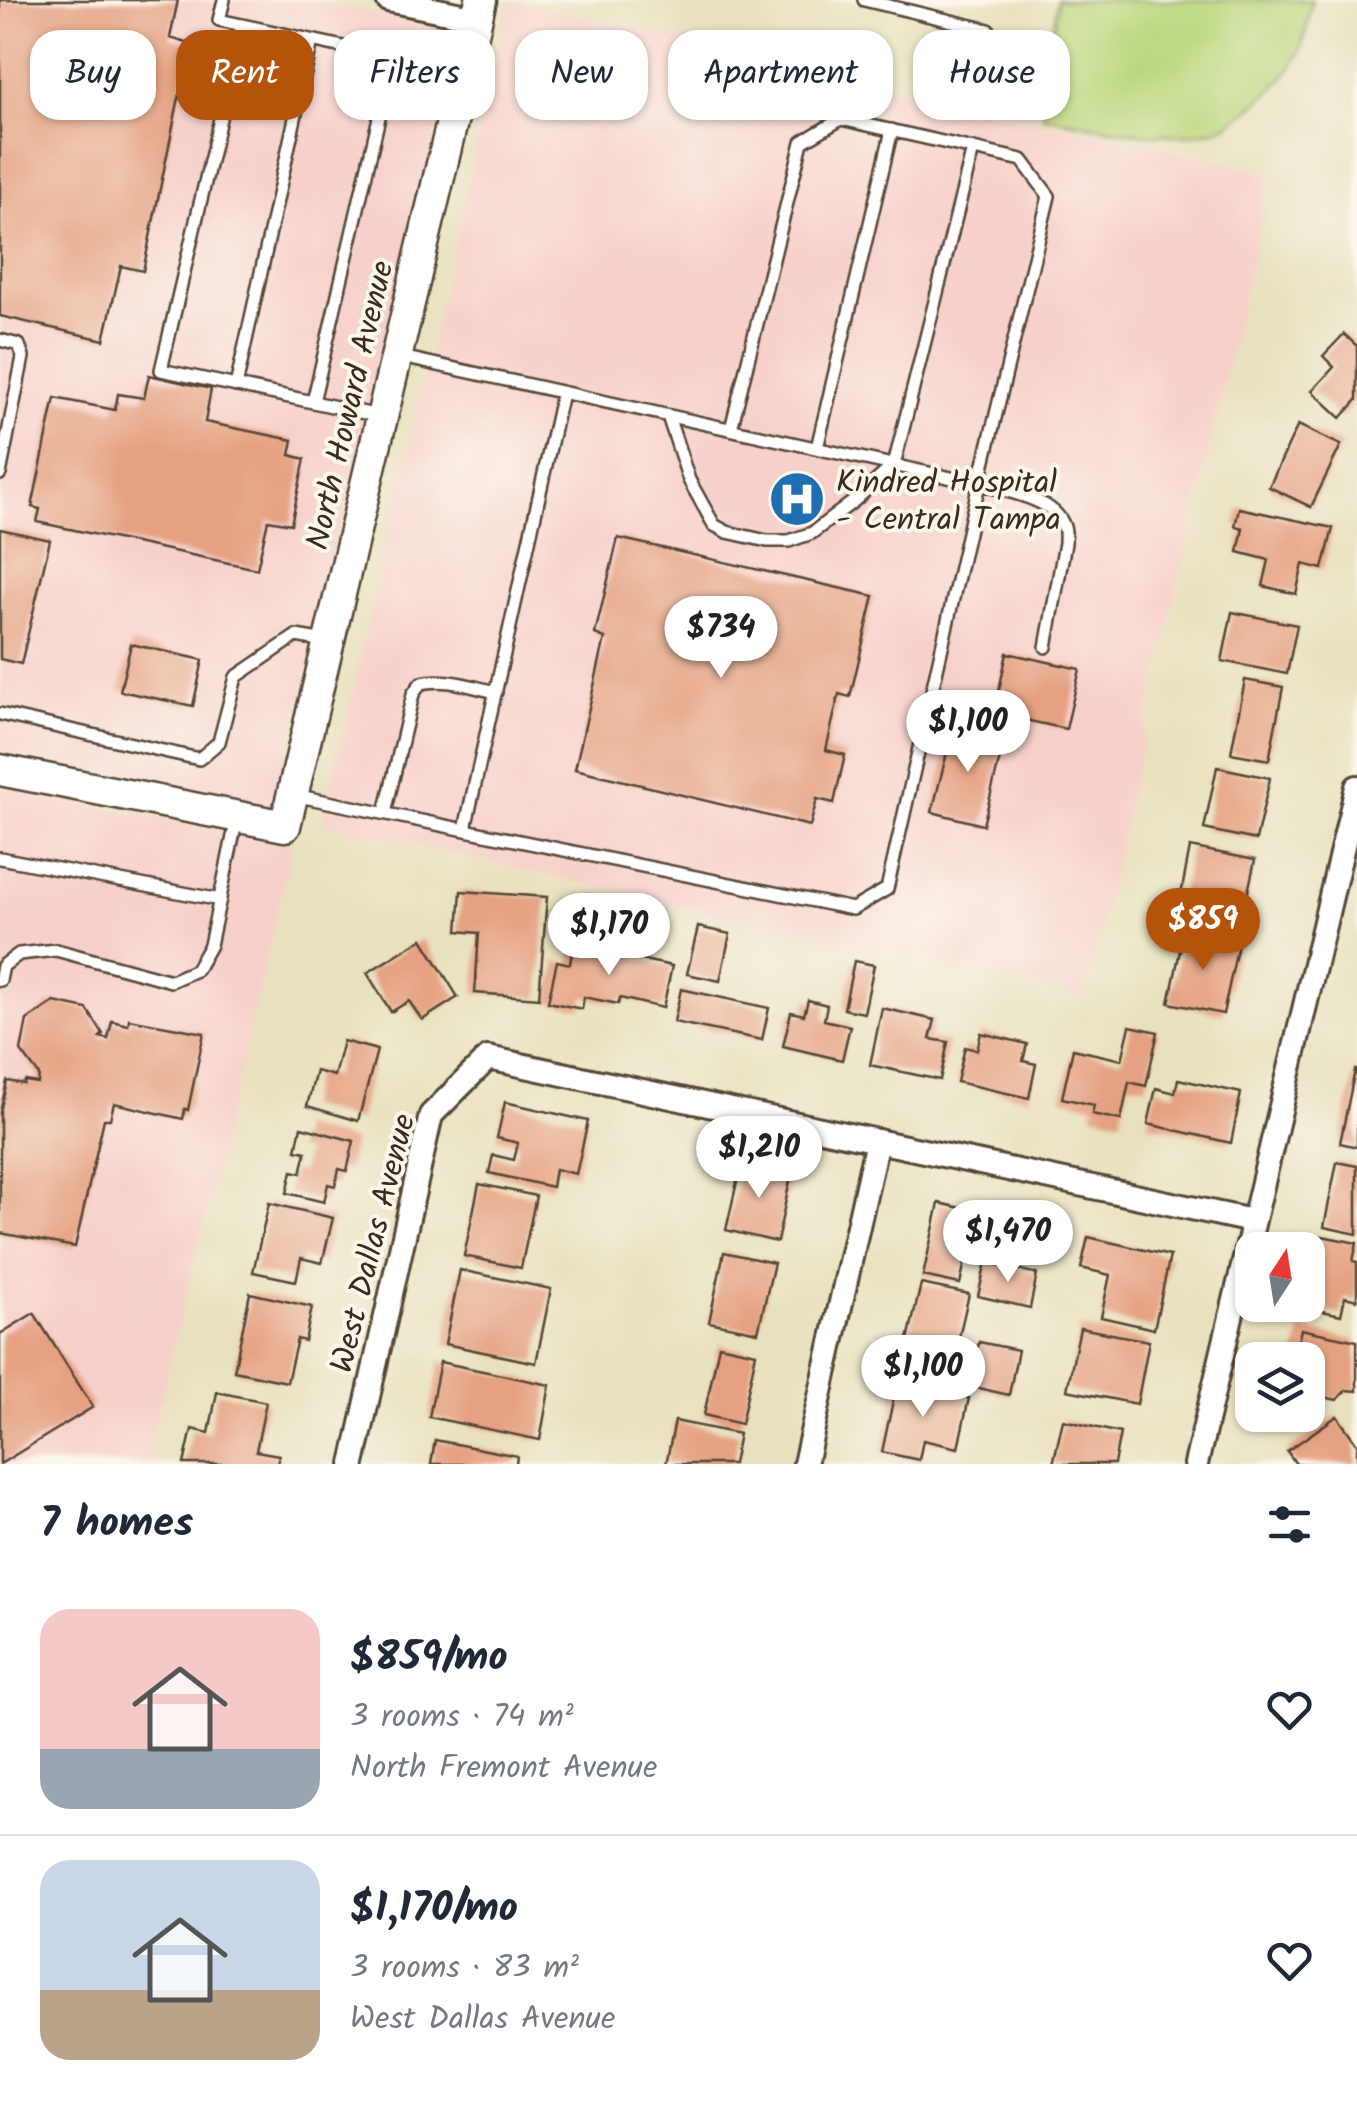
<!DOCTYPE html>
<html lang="en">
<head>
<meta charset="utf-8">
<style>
	:root { --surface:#fff; --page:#f6f6f7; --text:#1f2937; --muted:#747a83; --line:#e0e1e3; --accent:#b45309 }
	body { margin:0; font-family:Kalam,sans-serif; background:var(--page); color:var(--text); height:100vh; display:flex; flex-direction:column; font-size:38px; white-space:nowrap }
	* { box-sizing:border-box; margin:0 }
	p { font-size:32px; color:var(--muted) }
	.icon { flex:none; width:55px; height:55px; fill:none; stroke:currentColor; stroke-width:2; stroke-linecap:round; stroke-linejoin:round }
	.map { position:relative; height:1464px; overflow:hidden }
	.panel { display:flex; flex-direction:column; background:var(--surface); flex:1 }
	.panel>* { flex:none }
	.banner { position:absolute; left:30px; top:30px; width:1298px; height:90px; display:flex; gap:20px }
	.needle { width:65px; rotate:12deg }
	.tools { position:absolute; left:1235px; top:1232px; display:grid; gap:20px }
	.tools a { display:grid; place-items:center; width:90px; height:90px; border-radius:20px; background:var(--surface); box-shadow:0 2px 8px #0004; font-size:50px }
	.price { position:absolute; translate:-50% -85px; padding:0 22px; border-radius:35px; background:#fff; color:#222; font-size:32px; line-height:65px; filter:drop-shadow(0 2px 5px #0008) }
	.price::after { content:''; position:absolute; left:50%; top:60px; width:30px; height:22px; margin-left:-15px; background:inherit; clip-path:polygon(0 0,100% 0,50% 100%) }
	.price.current { background:var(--accent); color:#fff }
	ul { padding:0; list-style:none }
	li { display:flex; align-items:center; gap:30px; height:250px; padding:0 40px }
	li+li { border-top:2px solid var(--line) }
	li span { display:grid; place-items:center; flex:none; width:280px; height:200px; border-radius:30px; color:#555 }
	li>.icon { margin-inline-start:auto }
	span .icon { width:120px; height:120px; fill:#fffc; stroke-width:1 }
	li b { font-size:42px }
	h2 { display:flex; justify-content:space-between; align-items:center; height:120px; padding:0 40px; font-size:42px }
	.chip { padding:0 35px; border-radius:30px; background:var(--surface); box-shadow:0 2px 8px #0004; font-size:35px; line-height:90px }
	.chip.current { background:var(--accent); color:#fff }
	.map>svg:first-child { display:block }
</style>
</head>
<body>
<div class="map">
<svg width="1357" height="1464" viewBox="0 0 1357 1464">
	<rect width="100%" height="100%" fill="#fbf7ec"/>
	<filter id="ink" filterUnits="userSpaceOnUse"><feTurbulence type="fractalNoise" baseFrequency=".01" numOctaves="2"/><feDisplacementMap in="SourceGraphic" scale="20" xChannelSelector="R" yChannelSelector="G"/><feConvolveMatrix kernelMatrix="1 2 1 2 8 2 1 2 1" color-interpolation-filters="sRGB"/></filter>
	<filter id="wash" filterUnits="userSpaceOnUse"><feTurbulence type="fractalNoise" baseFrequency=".0048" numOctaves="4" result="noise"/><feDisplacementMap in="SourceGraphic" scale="40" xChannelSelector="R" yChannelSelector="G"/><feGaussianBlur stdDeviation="2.25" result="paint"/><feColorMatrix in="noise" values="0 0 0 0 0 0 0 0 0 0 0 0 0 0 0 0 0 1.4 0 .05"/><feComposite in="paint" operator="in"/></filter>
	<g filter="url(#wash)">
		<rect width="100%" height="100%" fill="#e8e1be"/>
		<g fill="#f7d0ca">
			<path d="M0 0H308L460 30 275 808 0 754Z"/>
			<path d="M509 0 1271 173 1084 997 322 824Z"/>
			<path d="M0 787 293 845 145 1464H0Z"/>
		</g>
		<path fill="#bbd87e" stroke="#7b814e" stroke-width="2.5" d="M1057 0H1312C1307 17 1306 37 1299 53 1290 72 1275 88 1259 101 1245 112 1231 126 1214 130 1162 144 1095 125 1043 116Z"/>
		<g id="blocks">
			<g fill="#e5a181">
				<path d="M0 0H178L170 38 190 44 143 271 121 266 104 340 0 316Z"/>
				<path d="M1344 334 1357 346V400L1341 418 1312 391 1334 367 1323 356Z"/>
				<path d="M149 375 211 389 205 422 293 440 290 455 305 459 291 524 268 520 257 569 37 522 40 509 32 507 55 398 115 410 118 394 144 398Z"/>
				<path d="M1298 425 1341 445 1311 507 1269 487Z"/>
				<path d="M1239 508 1333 528 1323 569 1303 564 1296 594 1263 586 1269 560 1238 552 1243 528 1235 526Z"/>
				<path d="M0 529 50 540 21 664 0 659Z"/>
				<path d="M618 538 874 596 850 697 839 694 826 750 845 755 834 803 817 799 810 826 575 769 605 638 595 634Z"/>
				<path d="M1232 612 1297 625 1287 674 1222 661Z"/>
				<path d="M131 644 203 660 193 706 120 691Z"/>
				<path d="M1007 653 1080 669 1066 729 994 713Z"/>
				<path d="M1245 680 1283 687 1269 760 1231 753Z"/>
				<path d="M954 725 1005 738 983 825 932 812Z"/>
				<path d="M1217 767 1270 778 1256 840 1204 829Z"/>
				<path d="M1190 847 1255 860 1241 924 1178 911Z"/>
				<path d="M461 891 547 897 539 998 475 993 479 933 458 931Z"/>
				<path d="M698 927 730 934 720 981 687 974Z"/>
				<path d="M1184 932 1238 944 1223 1014 1169 1003Z"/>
				<path d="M422 939 458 997 422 1020 409 1001 391 1012 367 973Z"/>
				<path d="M597 941 636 949 634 958 672 966 663 1008 620 998 618 1004 584 997 582 1009 548 1002 557 961 570 964 573 947 595 953Z"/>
				<path d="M854 961 874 965 864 1013 844 1009Z"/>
				<path d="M681 989 769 1008 762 1040 674 1022Z"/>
				<path d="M808 1000 827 1005 824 1020 850 1026 842 1060 783 1046 791 1012 804 1015Z"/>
				<path d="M54 1002 87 1009 103 1034 100 1037 108 1039 112 1021 128 1025 129 1019 204 1033 188 1110 185 1109 183 1119 114 1103 110 1119H104L75 1247 0 1233V1112L7 1081 24 1084 25 1081 38 1083 39 1075 21 1051 27 1020Z"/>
				<path d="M882 1008 935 1020 930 1039 948 1042 940 1080 870 1065Z"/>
				<path d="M1130 1026 1158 1032 1146 1086 1129 1082 1121 1120 1092 1114 1094 1105 1062 1098 1073 1049 1122 1060Z"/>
				<path d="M981 1033 1027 1044 1023 1061 1036 1064 1029 1098 957 1082 965 1047 977 1050Z"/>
				<path d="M343 1041 377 1050 358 1121 307 1106 316 1071 334 1076Z"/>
				<path d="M1355 1070H1357V1147L1340 1143Z"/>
				<path d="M1178 1079 1241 1093 1231 1143 1148 1124 1156 1088 1175 1093Z"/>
				<path d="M505 1102 588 1121 576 1174 555 1169 552 1187 489 1173 493 1155 514 1160 518 1143 497 1138Z"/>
				<path d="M301 1127 354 1141 347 1171 339 1169 335 1186 328 1184 324 1202 287 1193 292 1171 301 1173 306 1152 296 1150Z"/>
				<path d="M742 1160 792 1171 777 1242 726 1230Z"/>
				<path d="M1337 1162 1357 1166V1234L1324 1227Z"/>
				<path d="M479 1184 536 1196 521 1268 464 1256Z"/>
				<path d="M269 1203 333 1218 322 1263 301 1258 296 1281 253 1272Z"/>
				<path d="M939 1203 991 1215 984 1248 969 1244 960 1284 923 1276Z"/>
				<path d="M1322 1236 1357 1243 1353 1261 1357 1262V1300L1345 1297 1341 1315 1308 1308Z"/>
				<path d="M1088 1237 1170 1256 1154 1329 1101 1317 1110 1275 1081 1268Z"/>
				<path d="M724 1252 774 1263 758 1332 709 1322Z"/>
				<path d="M986 1262 1037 1274 1030 1308 978 1296Z"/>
				<path d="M460 1270 551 1289 536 1363 445 1344Z"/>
				<path d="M921 1284 969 1294 951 1371 903 1361Z"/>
				<path d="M250 1293 312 1307 305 1341 297 1339 287 1382 234 1371Z"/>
				<path d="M34 1313 93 1407 0 1464V1334Z"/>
				<path d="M1080 1328 1149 1341 1137 1404 1067 1390Z"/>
				<path d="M1301 1329 1357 1341V1391L1346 1390 1337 1400 1318 1396 1314 1413 1308 1412V1360H1294Z"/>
				<path d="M979 1342 1018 1350 1009 1395 969 1386Z"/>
				<path d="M719 1345 756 1353 741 1424 704 1415Z"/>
				<path d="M440 1362 550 1385 540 1440 429 1417Z"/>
				<path d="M897 1382 969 1398 958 1448 923 1440 919 1460 882 1452Z"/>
				<path d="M217 1392 266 1402 256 1451 279 1455 277 1464H184L192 1429 209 1433Z"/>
				<path d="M1337 1416 1357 1444V1464H1296L1287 1451Z"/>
				<path d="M1063 1420 1120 1433 1114 1464H1053Z"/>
				<path d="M675 1421 739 1434 733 1464H666Z"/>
				<path d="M435 1440 517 1456 516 1464H431Z"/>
			</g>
		</g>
	</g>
	<g filter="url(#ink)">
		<use href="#blocks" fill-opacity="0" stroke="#554536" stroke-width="2.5"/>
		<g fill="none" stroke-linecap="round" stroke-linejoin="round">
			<g stroke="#554536" stroke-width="16">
				<g id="service">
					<path d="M224 0 219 20 389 57 390 70 313 402 379 416"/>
					<path d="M864 0 989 30"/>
					<path d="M242 25 161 370 313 402"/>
					<path d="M0 340 19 345 23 357 0 474"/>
					<path d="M236 386 312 41"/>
					<path d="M668 416 689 480 714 525 727 532 767 541H789L812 533 854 501 894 465 973 149"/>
					<path d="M731 429 802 142 841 119 1022 160 1049 196 979 484C1004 491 1055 498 1064 527 1066 532 1065 538 1065 543L1046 647"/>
					<path d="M817 448 892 130"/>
					<path d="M0 714 199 759 219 742 236 677 296 636 325 641"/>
					<path d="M294 795 853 909 887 889 979 484 397 356"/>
					<path d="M385 813 413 694 421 683C446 677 472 687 496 692"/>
					<path d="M465 829 562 393"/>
					<path d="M0 858 220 900"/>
					<path d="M0 980 3 966 19 954 56 950 171 981 196 970 210 945 237 818"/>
				</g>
			</g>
			<g stroke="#554536" stroke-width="28">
				<g id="minor">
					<path d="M388 0 477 18"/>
					<path d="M353 1464 431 1115 488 1058 1252 1221"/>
					<path d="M805 1464 877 1141"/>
					<path d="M1196 1464 1357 787"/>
				</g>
			</g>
			<g stroke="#554536" stroke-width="35">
				<path id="tertiary" d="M0 770 285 826 481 0"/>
			</g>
			<use href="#service" stroke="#fff" stroke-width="11"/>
			<use href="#minor" stroke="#fff" stroke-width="22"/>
			<use href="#tertiary" stroke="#fff" stroke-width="30"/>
		</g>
	</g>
	<defs>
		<g id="hospital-disc" transform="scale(2.875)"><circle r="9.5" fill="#1f6fb2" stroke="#fbf7ec"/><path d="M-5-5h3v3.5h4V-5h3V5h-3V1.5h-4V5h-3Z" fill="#fff"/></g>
	</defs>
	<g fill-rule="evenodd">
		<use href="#hospital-disc" x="797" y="499"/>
	</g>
	<g text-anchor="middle" stroke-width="8" stroke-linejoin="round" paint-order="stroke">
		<g font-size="32" fill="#3b2a1e" stroke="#fbf7ec">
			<text transform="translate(349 405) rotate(-77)" y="11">North Howard Avenue</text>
			<text transform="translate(372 1243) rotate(-76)" y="11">West Dallas Avenue</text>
		</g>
		<g font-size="32" fill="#3b2a1e" stroke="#fbf7ec" text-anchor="start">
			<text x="836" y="492">Kindred Hospital<tspan x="836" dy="37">- Central Tampa</tspan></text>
		</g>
	</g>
</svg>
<div class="tools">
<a><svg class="needle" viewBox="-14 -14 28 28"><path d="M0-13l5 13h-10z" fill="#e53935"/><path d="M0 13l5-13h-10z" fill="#747a83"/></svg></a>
<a><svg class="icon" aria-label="layers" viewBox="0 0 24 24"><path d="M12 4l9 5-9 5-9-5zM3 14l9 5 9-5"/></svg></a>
</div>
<b class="price" style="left:721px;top:681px">$734</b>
<b class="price" style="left:968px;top:775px">$1,100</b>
<b class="price current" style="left:1203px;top:973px">$859</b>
<b class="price" style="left:609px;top:978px">$1,170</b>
<b class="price" style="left:759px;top:1201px">$1,210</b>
<b class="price" style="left:1008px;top:1285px">$1,470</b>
<b class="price" style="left:923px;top:1420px">$1,100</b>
<div class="banner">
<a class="chip">Buy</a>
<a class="chip current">Rent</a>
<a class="chip">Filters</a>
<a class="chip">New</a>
<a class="chip">Apartment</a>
<a class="chip">House</a>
</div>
</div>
<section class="panel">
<h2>7 homes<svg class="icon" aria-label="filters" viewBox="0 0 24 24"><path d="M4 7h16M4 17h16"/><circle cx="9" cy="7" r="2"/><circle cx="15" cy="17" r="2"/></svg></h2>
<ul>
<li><span style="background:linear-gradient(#f6c9c9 70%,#9aa5b1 0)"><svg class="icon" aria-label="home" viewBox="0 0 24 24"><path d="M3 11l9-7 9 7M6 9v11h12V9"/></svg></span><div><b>$859/mo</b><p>3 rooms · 74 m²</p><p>North Fremont Avenue</p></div><svg class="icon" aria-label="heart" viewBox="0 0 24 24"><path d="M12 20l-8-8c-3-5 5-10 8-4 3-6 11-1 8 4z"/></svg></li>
<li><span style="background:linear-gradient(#c9d6e8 65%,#b9a48a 0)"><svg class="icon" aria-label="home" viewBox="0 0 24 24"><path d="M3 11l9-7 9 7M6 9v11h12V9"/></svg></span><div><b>$1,170/mo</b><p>3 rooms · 83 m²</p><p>West Dallas Avenue</p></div><svg class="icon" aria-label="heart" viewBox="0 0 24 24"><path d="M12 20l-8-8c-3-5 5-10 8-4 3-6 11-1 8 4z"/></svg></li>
</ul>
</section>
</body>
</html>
